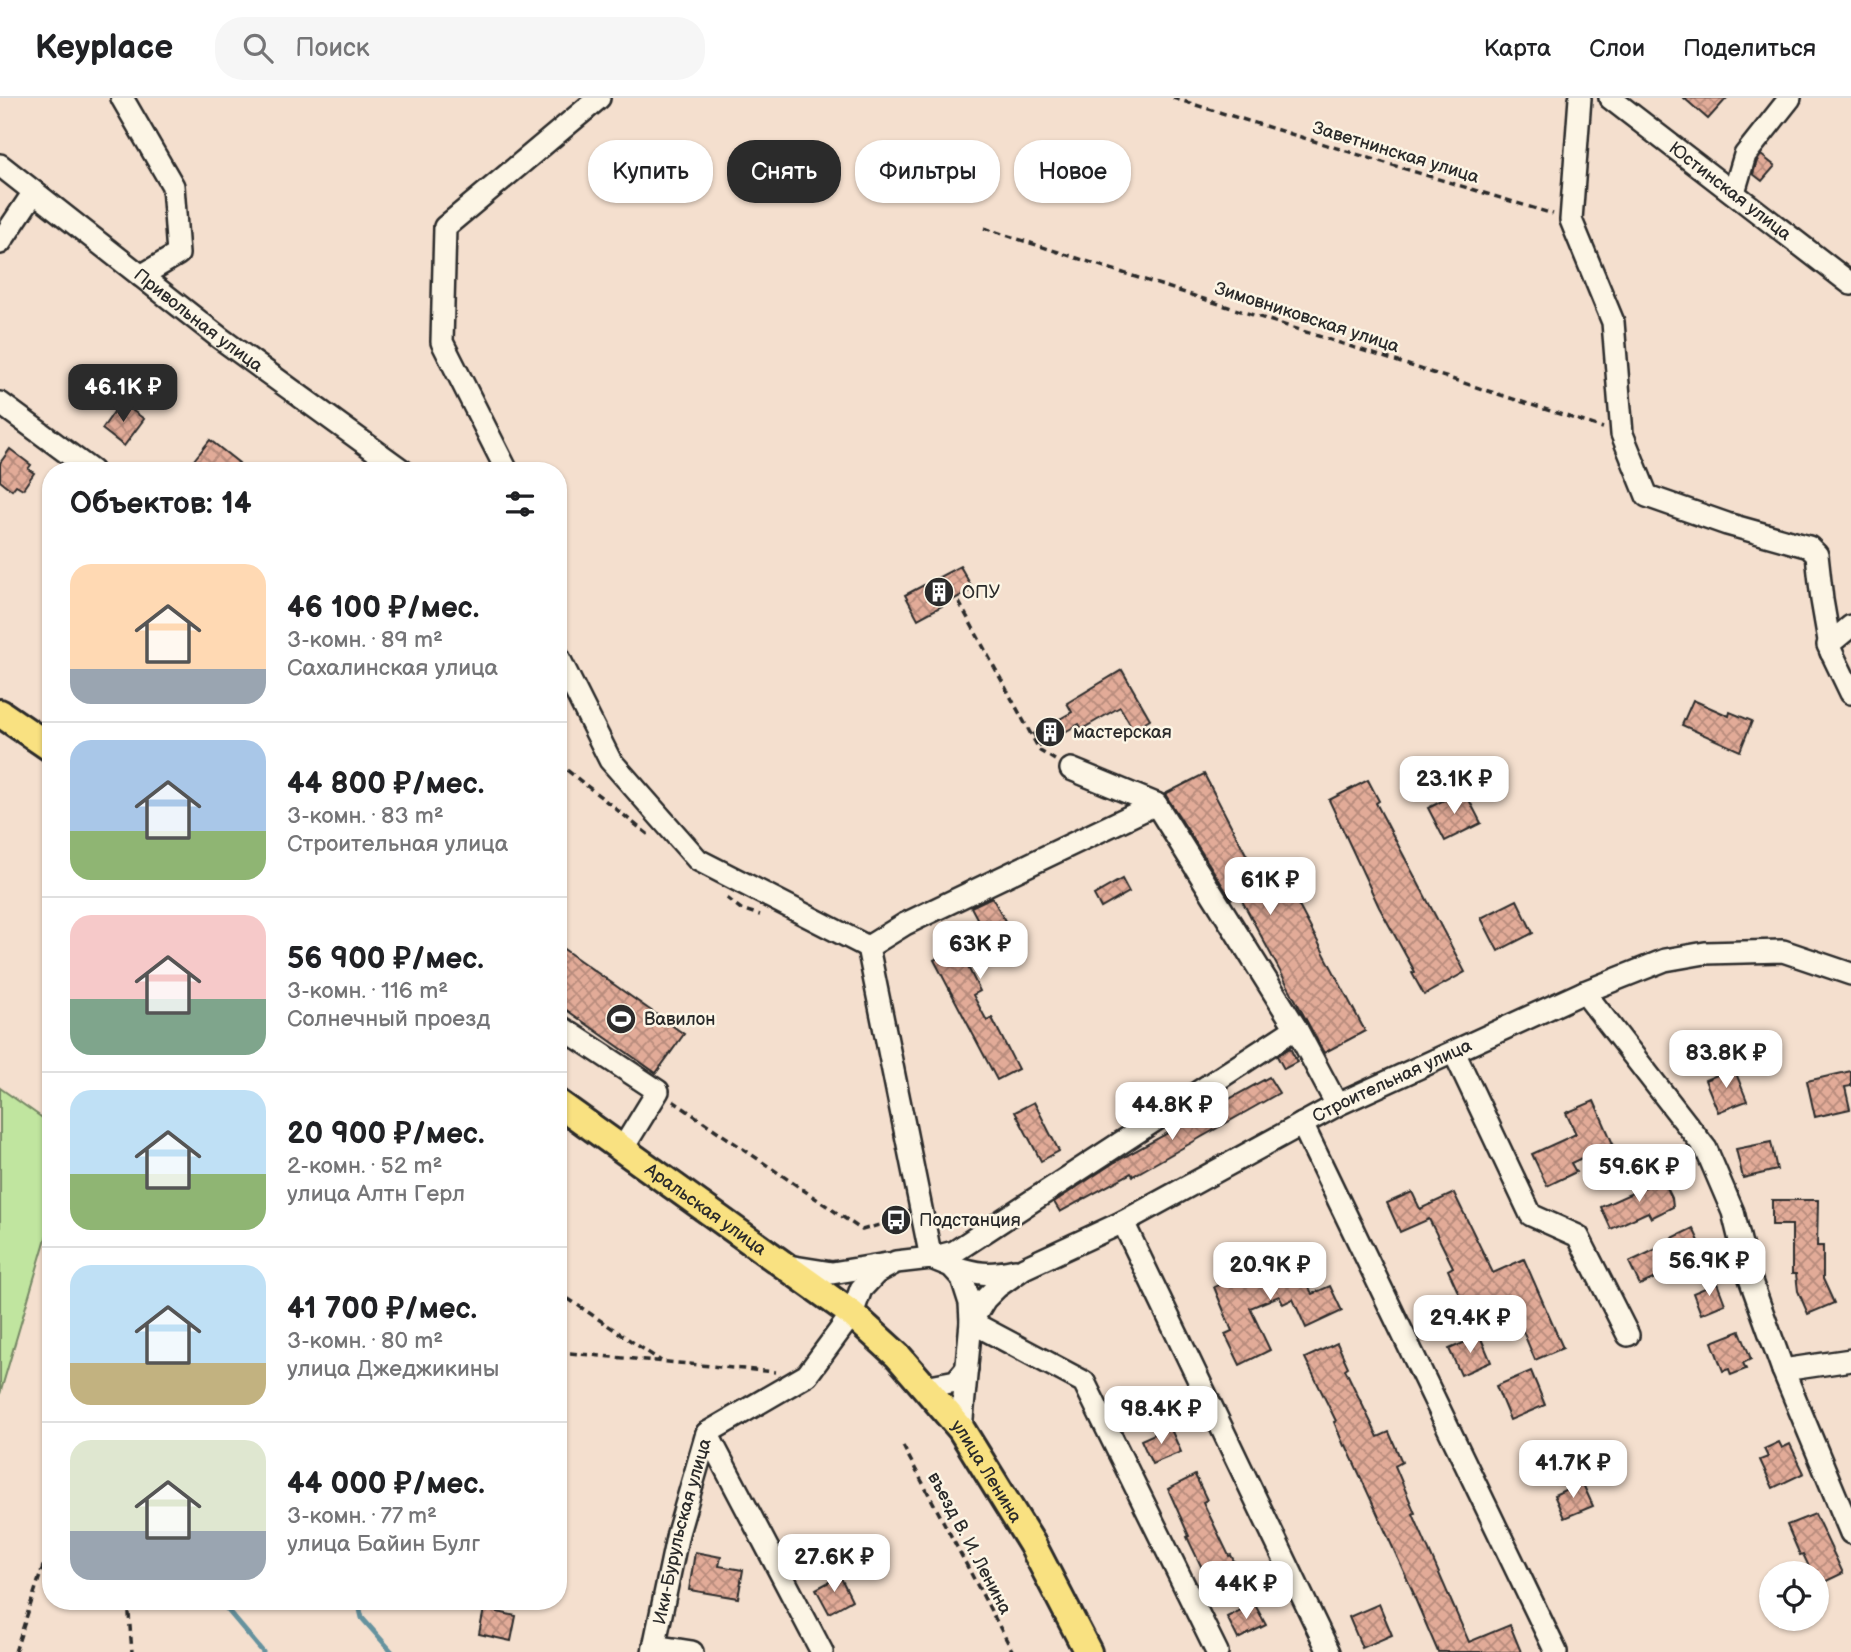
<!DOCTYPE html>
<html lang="ru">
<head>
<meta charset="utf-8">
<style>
	:root { --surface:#fff; --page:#f6f6f6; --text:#202124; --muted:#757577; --line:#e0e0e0; --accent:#2b2b2b }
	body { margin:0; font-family:"Balsamiq Sans",sans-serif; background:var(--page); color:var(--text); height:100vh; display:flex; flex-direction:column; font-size:26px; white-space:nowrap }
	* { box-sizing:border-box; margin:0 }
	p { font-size:23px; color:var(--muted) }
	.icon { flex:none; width:38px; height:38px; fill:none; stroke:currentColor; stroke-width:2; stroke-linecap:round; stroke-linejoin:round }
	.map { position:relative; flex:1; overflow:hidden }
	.drawer { position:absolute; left:42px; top:364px; width:525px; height:1148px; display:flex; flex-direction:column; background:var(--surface); border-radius:28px; box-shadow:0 2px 5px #0004 }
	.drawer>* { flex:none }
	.hud { position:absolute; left:588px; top:42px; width:665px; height:63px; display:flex; gap:14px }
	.buttons { position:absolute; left:1759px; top:1463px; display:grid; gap:14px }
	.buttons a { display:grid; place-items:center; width:70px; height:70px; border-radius:50%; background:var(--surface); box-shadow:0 2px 5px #0004; font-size:35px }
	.price { position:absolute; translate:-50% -60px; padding:0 16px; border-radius:14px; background:#fff; color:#222; font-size:23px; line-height:46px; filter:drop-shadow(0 2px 4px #0008) }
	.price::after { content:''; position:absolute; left:50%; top:42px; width:21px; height:16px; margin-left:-10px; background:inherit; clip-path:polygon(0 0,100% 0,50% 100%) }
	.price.current { background:var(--accent); color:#fff }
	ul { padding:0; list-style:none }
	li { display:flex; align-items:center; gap:21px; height:175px; padding:0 28px }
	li+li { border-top:2px solid var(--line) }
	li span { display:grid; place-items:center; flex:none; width:196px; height:140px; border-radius:21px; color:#555 }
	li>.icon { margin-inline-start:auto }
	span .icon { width:84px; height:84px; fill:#fffc; stroke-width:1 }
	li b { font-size:30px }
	h2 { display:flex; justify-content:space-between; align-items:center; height:84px; padding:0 28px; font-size:30px }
	.chip { padding:0 24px; border-radius:28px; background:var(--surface); box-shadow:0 2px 5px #0004; font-size:24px; line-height:63px }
	.chip.current { background:var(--accent); color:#fff }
	header { display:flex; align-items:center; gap:42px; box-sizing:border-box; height:98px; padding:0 35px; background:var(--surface); border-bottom:2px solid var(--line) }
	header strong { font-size:33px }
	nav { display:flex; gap:38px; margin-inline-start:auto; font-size:24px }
	.search { width:490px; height:63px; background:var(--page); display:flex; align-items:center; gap:18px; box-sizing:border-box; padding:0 24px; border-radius:28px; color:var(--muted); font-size:26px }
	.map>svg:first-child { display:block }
</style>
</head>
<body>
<header>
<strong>Keyplace</strong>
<div class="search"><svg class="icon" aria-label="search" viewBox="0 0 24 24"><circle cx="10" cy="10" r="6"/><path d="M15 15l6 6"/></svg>Поиск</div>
<nav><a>Карта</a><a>Слои</a><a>Поделиться</a></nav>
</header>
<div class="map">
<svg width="1851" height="1554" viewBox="0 0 1851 1554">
	<defs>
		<pattern id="building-cross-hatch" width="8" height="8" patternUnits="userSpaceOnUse" patternTransform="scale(1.75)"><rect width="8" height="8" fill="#e2ab98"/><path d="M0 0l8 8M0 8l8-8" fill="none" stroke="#b78b7c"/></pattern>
	</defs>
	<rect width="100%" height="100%" fill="#f4dfce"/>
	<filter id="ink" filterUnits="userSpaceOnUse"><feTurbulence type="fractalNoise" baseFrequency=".0143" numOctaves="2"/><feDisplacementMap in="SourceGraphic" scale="14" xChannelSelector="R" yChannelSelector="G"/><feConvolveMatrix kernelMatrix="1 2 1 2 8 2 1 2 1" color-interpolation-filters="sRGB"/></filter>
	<g filter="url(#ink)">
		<path fill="#c0e59f" stroke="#768865" stroke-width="2" d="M0 990 51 1026V1123L0 1296Z"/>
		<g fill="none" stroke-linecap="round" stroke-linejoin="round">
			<g stroke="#65929e" stroke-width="5">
				<path d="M220 1503 263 1554"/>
				<path d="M358 1503 362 1520 392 1554"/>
			</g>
		</g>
		<g fill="url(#building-cross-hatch)" stroke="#2b2b2b" stroke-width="2">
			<path d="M1684 0H1727L1708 21Z"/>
			<path d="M1761 57 1775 68 1762 83 1753 76 1757 63Z"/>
			<path d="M121 304 144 321 124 348 102 331Z"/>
			<path d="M210 342 239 365 232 373H197L190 367Z"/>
			<path d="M10 351 31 367 28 371 34 375 23 391 16 387 12 392 0 383V365Z"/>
			<path d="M960 468 973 491 918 521 905 497Z"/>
			<path d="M1122 572 1150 621 1133 631 1120 609 1082 631 1079 626 1040 648 1033 636 1072 614 1067 605Z"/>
			<path d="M1693 602 1729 618 1730 614 1752 623 1740 653 1682 627Z"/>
			<path d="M1204 676 1269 800 1289 789 1365 933 1324 955 1239 797 1231 801 1165 696Z"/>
			<path d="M1368 682 1379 703 1376 705 1465 874 1424 897 1412 875 1415 874 1379 809 1329 702Z"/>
			<path d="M1464 692 1481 725 1445 743 1428 710Z"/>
			<path d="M1122 781 1129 794 1101 810 1094 797Z"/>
			<path d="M992 799 1022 854 1002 866 988 841 961 855 980 893 973 897 987 923 992 920 1018 971 997 982 934 862 945 856 941 847 980 826 971 809Z"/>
			<path d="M1517 802 1533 835 1498 853 1481 820Z"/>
			<path d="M558 847 684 936 656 975 558 906Z"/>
			<path d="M1290 950 1297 964 1284 971 1277 958Z"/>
			<path d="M1734 970 1747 1003 1718 1014 1705 982Z"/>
			<path d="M1851 973V988L1845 989 1850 1011 1815 1019 1807 983Z"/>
			<path d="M1269 979 1279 995 1133 1078 1131 1075 1060 1114 1054 1104 1115 1064Z"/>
			<path d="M1594 1003 1613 1046 1571 1065 1576 1074 1547 1088 1532 1056 1576 1036 1566 1015Z"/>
			<path d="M1034 1004 1059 1053 1041 1063 1015 1014Z"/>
			<path d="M1771 1044 1777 1072 1743 1080 1736 1051Z"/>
			<path d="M1663 1081 1672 1100 1673 1109 1651 1120 1648 1114 1611 1131 1601 1109Z"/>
			<path d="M1412 1094 1420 1111 1454 1095 1493 1175 1524 1161 1563 1250 1535 1262 1516 1217 1473 1236 1464 1215 1467 1214 1448 1172 1453 1169 1429 1121 1400 1134 1387 1105Z"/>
			<path d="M1772 1102H1818L1817 1148H1823V1181L1834 1205 1808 1216 1798 1193 1796 1176H1792V1127H1772Z"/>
			<path d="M1693 1130 1703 1152 1665 1169 1668 1174 1640 1187 1629 1164 1665 1147 1664 1144Z"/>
			<path d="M1292 1152 1312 1196 1330 1188 1342 1213 1306 1230 1293 1201 1283 1206 1279 1198 1250 1210 1270 1252 1240 1267 1225 1236 1232 1233 1214 1189 1265 1167 1264 1165Z"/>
			<path d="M1717 1185 1725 1206 1701 1216 1693 1195Z"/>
			<path d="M1740 1233 1751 1261 1743 1265 1746 1271 1731 1277 1729 1271 1723 1273 1712 1244Z"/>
			<path d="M1480 1238 1491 1264 1461 1277 1449 1251Z"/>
			<path d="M1337 1245 1348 1269 1345 1271 1378 1339 1389 1334 1402 1364 1395 1368 1415 1415 1413 1416 1469 1544 1510 1527 1521 1554H1438L1413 1496H1414L1346 1347 1344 1348 1334 1324 1336 1323 1305 1260Z"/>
			<path d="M1531 1273 1545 1307 1510 1322 1496 1288Z"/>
			<path d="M1170 1329 1181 1354 1152 1366 1141 1342Z"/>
			<path d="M1779 1344 1782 1350 1790 1346 1804 1375 1773 1390 1760 1362 1768 1359 1764 1351Z"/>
			<path d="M1195 1377 1207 1402 1203 1404 1229 1458 1231 1457 1243 1481 1214 1495 1187 1439 1189 1438 1168 1391Z"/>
			<path d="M1582 1384 1593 1408 1564 1420 1554 1397Z"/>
			<path d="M1815 1416 1843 1475 1818 1487 1816 1475H1812L1803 1456 1800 1457 1787 1427Z"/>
			<path d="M695 1454 721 1459 719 1468 743 1472 738 1500 689 1492Z"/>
			<path d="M840 1478 852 1502 829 1515 816 1491Z"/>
			<path d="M1254 1505 1266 1527 1238 1541 1227 1519Z"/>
			<path d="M1379 1506 1392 1537 1362 1550 1349 1519Z"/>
			<path d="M484 1511 516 1518 511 1543 479 1536Z"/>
		</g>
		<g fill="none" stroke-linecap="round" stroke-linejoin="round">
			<g stroke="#2b2b2b" stroke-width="26">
				<g id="minor">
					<path d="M122 0 173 88 178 156 141 178"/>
					<path d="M1580 0 1571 122 1613 224 1622 336 1647 398 1727 426 1809 449 1817 457 1822 502 1831 554"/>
					<path id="s1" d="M1610 0 1851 186"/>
					<path id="s2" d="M0 67 220 240 403 373"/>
					<path d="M1734 94 1745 57 1790 0"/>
					<path d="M0 145 34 94"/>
					<path d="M0 305 92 373"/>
					<path d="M507 373 442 244 445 129 599 0"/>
					<path d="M1851 528 1828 547 1851 595"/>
					<path d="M558 558 610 662 698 762 868 849"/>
					<path d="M1071 671 1156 706 1296 930 1337 1007"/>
					<path d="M1156 706 905 826 868 849 931 1160 954 1154 1296 930"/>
					<path d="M1584 894 1706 1051 1733 1114 1748 1175 1783 1272 1851 1435"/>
					<path d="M558 927 658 993 623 1050"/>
					<path d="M1454 954 1531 1117 1578 1138 1628 1237"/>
					<path d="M1302 1026 1556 1554"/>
					<path d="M1123 1124 1329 1554"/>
					<path d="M788 1168 832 1175 887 1166"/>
					<path d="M951 1168C978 1176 987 1178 1015 1172"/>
					<path d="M1783 1272 1851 1262"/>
					<path d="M925 1289 956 1283 967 1270"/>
					<path d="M707 1335 822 1554"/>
					<path d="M654 1548 692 1554"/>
					<path id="s3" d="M653 1554 678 1435 707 1335 807 1277 852 1216 861 1191 876 1175 896 1164 931 1160 951 1168 962 1180 970 1205 971 1224 961 1331"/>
					<path id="s4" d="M1217 1554 1084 1284 971 1224 985 1201 997 1189 1024 1170 1123 1124 1337 1007 1584 894 1665 862 1705 855 1783 853 1851 876"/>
				</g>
			</g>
			<g stroke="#2b2b2b" stroke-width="32">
				<g id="major">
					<path d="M0 615 51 650"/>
					<path id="s5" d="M558 1005 852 1216 898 1258 961 1331 1032 1446 1088 1554"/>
				</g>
			</g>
			<g stroke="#2b2b2b" stroke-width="3.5" stroke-dasharray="7 5" stroke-linecap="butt">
				<path d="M1173 0 1553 116"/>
				<path d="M984 130 1603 330"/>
				<path d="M959 504 1040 653 1055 662"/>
				<path d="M558 665 650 738"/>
				<path d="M727 800 741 811 760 817"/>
				<path d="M673 1003 862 1132 896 1122"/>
				<path d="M558 1194 661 1263"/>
				<path d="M558 1254 776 1274"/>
				<path d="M903 1348 1013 1554"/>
				<path d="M128 1503 132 1554"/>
				<path d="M15 1554 51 1444"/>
			</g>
			<use href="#minor" stroke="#fcf5e5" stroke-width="21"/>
			<use href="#major" stroke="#f9e181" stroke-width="26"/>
		</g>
	</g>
	<defs>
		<g id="building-disc" transform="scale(1.575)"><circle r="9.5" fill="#2b2b2b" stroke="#fcf5e5"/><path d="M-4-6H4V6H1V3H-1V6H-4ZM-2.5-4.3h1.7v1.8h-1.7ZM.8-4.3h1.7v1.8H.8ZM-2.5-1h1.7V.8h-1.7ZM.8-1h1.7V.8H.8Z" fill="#fff"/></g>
		<g id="stadium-disc" transform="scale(1.575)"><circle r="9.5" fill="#2b2b2b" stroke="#fcf5e5"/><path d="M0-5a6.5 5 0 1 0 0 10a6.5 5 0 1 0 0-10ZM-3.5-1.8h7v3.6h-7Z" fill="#fff"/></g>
		<g id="bus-disc" transform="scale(1.575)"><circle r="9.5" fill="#2b2b2b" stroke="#fcf5e5"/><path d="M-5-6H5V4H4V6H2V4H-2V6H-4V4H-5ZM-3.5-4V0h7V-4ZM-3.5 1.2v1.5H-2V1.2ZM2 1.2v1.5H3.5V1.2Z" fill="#fff"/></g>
	</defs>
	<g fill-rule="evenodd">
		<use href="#building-disc" x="939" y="494"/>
		<use href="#building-disc" x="1050" y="634"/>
		<use href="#stadium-disc" x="621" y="921"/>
		<use href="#bus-disc" x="896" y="1122"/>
	</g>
	<g text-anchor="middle" stroke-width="5" stroke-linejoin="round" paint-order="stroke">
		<g font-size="18" fill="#2b2b2b" stroke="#fcf5e5">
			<text transform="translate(1396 54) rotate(17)" y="6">Заветнинская улица</text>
			<text dy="6" stroke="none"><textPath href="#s1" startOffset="152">Юстинская улица</textPath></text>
			<text transform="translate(1307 219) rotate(18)" y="6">Зимовниковская улица</text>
			<text dy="6" stroke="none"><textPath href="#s2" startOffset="252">Привольная улица</textPath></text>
			<text dy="6" stroke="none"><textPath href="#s4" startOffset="919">Строительная улица</textPath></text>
			<text dy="6" stroke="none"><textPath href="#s5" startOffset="182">Аральская улица</textPath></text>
			<text dy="6" stroke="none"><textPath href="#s5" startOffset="570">улица Ленина</textPath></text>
			<text dy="6" stroke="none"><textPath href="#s3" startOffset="124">Ики-Бурульская улица</textPath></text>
			<text transform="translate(970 1445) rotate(62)" y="6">въезд В. И. Ленина</text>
		</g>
		<g font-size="18" fill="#2b2b2b" stroke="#fcf5e5" text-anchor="start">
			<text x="962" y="500">ОПУ</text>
			<text x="1073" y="640">мастерская</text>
			<text x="644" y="927">Вавилон</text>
			<text x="919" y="1128">Подстанция</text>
		</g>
	</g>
</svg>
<div class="buttons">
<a><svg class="icon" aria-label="locate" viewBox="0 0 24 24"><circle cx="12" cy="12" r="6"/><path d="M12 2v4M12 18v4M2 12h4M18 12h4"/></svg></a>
</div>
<b class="price current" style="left:123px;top:326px">46.1K ₽</b>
<b class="price" style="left:1454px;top:718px">23.1K ₽</b>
<b class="price" style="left:1270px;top:819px">61K ₽</b>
<b class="price" style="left:980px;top:883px">63K ₽</b>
<b class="price" style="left:1726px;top:992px">83.8K ₽</b>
<b class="price" style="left:1172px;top:1044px">44.8K ₽</b>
<b class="price" style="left:1639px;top:1106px">59.6K ₽</b>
<b class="price" style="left:1709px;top:1200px">56.9K ₽</b>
<b class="price" style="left:1270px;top:1204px">20.9K ₽</b>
<b class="price" style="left:1470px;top:1257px">29.4K ₽</b>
<b class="price" style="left:1161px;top:1348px">98.4K ₽</b>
<b class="price" style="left:1573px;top:1402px">41.7K ₽</b>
<b class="price" style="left:834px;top:1496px">27.6K ₽</b>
<b class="price" style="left:1246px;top:1523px">44K ₽</b>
<div class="hud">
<a class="chip">Купить</a>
<a class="chip current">Снять</a>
<a class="chip">Фильтры</a>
<a class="chip">Новое</a>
</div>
<section class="drawer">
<h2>Объектов: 14<svg class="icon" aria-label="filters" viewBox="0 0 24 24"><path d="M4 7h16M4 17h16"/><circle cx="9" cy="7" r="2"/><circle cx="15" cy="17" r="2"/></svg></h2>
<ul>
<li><span style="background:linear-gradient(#ffd9b3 75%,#9aa5b1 0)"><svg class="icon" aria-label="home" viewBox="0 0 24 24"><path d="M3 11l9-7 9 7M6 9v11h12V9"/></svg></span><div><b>46 100 ₽/мес.</b><p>3-комн. · 89 m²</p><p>Сахалинская улица</p></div></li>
<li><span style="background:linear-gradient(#a9c7e8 65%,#8fb573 0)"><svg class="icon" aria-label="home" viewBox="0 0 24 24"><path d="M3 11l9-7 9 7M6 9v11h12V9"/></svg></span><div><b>44 800 ₽/мес.</b><p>3-комн. · 83 m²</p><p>Строительная улица</p></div></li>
<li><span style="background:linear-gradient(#f6c9c9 60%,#7fa58c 0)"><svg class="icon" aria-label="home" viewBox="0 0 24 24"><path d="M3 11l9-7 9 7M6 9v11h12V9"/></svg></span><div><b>56 900 ₽/мес.</b><p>3-комн. · 116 m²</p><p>Солнечный проезд</p></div></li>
<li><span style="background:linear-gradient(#bfe0f5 60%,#8fb573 0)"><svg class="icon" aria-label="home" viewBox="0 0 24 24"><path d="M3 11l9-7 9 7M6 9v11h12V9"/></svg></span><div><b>20 900 ₽/мес.</b><p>2-комн. · 52 m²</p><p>улица Алтн Герл</p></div></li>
<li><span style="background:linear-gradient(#bfe0f5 70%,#c2b280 0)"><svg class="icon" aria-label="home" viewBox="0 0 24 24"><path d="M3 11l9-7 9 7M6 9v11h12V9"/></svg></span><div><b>41 700 ₽/мес.</b><p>3-комн. · 80 m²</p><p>улица Джеджикины</p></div></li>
<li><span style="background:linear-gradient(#dfe7d0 65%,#9aa5b1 0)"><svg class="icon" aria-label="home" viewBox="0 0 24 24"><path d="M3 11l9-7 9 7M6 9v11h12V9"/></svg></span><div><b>44 000 ₽/мес.</b><p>3-комн. · 77 m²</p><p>улица Байин Булг</p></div></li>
</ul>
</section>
</div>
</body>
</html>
